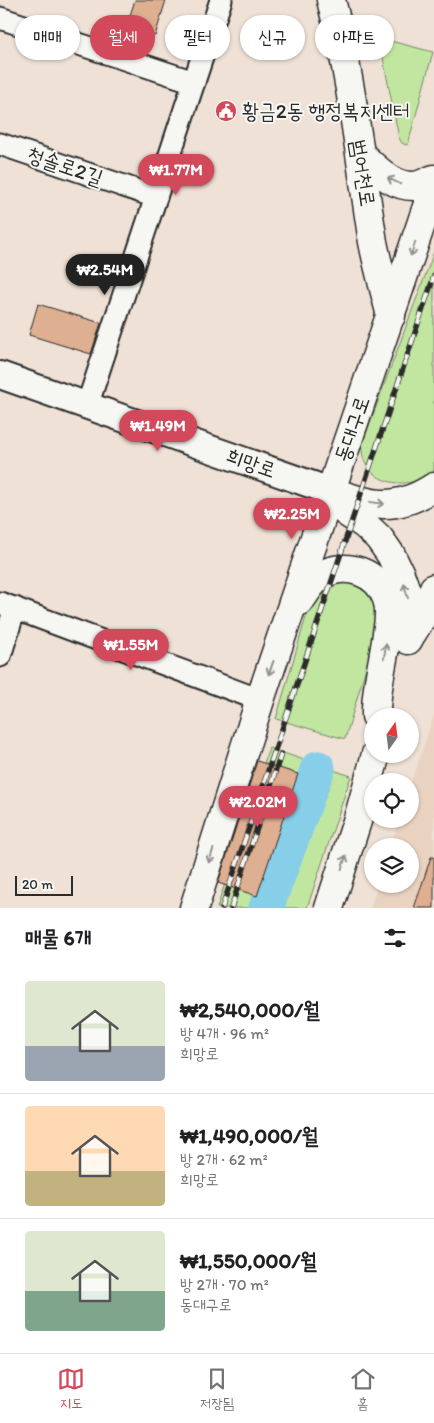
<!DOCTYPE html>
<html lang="ko">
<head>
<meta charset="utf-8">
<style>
	:root { --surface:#fff; --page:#f6f6f6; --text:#202124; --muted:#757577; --line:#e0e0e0; --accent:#d1495b }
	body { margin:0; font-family:Itim,"Poor Story",sans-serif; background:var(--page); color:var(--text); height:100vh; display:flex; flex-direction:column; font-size:19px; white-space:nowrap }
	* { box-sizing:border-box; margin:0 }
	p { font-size:16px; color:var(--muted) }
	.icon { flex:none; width:28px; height:28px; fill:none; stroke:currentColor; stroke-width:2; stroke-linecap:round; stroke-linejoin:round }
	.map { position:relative; height:908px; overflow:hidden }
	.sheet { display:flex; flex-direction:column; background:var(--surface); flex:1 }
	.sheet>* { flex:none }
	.hud { position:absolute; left:15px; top:15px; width:405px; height:45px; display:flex; gap:10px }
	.needle { width:32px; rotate:14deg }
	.buttons { position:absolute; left:364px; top:708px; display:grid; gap:10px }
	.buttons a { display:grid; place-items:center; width:55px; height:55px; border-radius:50%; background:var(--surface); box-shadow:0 1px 4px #0004; font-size:25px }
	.scale { position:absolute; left:15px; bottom:12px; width:58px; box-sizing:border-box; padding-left:5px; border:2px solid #2b2b2b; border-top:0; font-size:14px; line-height:18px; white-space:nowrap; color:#2b2b2b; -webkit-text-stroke:4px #f6f6f2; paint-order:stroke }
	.price { position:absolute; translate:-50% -42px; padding:0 11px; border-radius:18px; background:var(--accent); color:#fff; font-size:16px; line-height:32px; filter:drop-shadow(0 1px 2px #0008) }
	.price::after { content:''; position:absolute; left:50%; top:30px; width:15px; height:11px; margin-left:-8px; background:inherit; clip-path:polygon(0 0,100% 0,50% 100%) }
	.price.on { background:#222; color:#fff }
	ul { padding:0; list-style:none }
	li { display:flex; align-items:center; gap:15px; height:125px; padding:0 25px }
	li+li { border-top:1px solid var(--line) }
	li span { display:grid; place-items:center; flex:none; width:140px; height:100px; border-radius:5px; color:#555 }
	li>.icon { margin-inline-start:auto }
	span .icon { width:60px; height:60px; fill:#fffc; stroke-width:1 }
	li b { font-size:21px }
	h2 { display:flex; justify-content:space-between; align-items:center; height:60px; padding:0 25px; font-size:21px }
	.pill { padding:0 18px; border-radius:22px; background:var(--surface); box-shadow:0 1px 4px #0004; font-size:18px; line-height:45px }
	.pill.on { background:var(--accent); color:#fff }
	.tab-bar { display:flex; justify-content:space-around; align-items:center; height:70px; border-top:1px solid var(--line); background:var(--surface); font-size:14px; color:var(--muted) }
	.tab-bar a { display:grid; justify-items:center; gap:2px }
	.tab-bar .on { color:var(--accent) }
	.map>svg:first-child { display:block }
</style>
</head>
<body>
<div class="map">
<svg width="434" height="908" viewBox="0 0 434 908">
	<rect width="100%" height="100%" fill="#efe1d5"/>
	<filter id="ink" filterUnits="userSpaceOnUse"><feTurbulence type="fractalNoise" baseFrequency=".02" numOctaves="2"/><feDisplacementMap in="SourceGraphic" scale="10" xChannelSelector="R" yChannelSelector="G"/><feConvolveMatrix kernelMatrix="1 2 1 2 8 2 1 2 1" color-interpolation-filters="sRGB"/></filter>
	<g filter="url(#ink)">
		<path fill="#ead2c0" d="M434 715V908H370L378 884H410V846H390L399 819H410V787Z"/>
		<g fill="#c0e6a0" stroke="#768866">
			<path d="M379 38 433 52 408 144 406 145 402 143 399 138Z"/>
			<path d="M434 252V470C409 495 359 483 362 444Z"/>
			<path d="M356 574 383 610 345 739 276 719 314 590Z"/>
			<path d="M269 748 351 776 307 908H217Z"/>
		</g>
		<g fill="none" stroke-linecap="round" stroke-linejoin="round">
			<path stroke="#87cee9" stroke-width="35" d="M266 908 318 768"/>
		</g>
		<g fill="#deaf90" stroke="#2b2b2b">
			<path d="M135 0H166L155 36 126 28Z"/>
			<path d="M38 304 101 323 91 354 29 335Z"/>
			<path d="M257 761 298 774 257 896 218 883Z"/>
			<path d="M431 857H434V908H414Z"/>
		</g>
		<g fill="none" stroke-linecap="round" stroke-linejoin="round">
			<g stroke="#2b2b2b" stroke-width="25">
				<g id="minor">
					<path d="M0 18 194 82"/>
					<path d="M0 144 156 197 221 0"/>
					<path d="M87 406 156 197"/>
					<path d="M0 603 260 700"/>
					<path d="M0 656 15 608"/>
				</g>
			</g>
			<g stroke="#2b2b2b" stroke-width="30">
				<path id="tertiary" d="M0 375 330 491"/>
			</g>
			<g stroke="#2b2b2b" stroke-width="31">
				<g id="secondary">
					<path d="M331 0C352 79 360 161 373 242 378 267 385 292 391 316"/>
					<path d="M361 155C377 169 392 187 415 186 421 185 428 181 434 179"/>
					<path d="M330 491 346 512 364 524 379 538 391 555 400 574 407 593 410 614 408 640"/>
					<path d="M330 491C372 505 394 513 434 487"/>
					<path d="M300 601C306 592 312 581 322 575 346 561 378 572 387 599 391 610 389 622 387 633 384 661 375 689 376 716"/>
					<path d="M409 638 427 609 434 588"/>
					<path d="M194 908 260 700 434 186"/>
					<path d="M329 908 360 812 376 754"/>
				</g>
			</g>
			<use href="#minor" stroke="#f6f6f2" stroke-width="21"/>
			<use href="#tertiary" stroke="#f6f6f2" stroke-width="26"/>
			<use href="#secondary" stroke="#f6f6f2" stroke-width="28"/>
			<g stroke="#2b2b2b" stroke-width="5.5">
				<g id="rail">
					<path d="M222 908 434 276"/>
					<path d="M231 908 281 754"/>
				</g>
			</g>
			<use href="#rail" stroke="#f6f6f2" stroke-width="4" stroke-dasharray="11" stroke-linecap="butt"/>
		</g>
		<defs><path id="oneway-shaft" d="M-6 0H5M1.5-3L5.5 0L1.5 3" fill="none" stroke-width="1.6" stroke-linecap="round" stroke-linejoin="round" transform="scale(1.25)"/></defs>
		<g stroke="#90908e">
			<use href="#oneway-shaft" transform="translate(394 181) rotate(-153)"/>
			<use href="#oneway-shaft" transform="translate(413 249) rotate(108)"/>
			<use href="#oneway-shaft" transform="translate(377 503) rotate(7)"/>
			<use href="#oneway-shaft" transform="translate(406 591) rotate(-105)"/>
			<use href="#oneway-shaft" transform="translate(385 651) rotate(-82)"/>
			<use href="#oneway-shaft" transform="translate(271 668) rotate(109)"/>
			<use href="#oneway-shaft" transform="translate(211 856) rotate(108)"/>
			<use href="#oneway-shaft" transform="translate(344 862) rotate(-72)"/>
		</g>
	</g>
	<defs>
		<g id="civic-disc" transform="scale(1.125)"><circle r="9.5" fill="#d1495b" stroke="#f6f6f2"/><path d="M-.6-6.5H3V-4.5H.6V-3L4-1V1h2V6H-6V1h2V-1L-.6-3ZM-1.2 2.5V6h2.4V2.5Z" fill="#fff"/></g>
	</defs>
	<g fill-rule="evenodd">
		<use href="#civic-disc" x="226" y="111"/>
	</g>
	<g text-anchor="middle" stroke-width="4" stroke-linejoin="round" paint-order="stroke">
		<g font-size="21" fill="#2b2b2b" stroke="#f6f6f2" text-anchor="start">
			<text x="242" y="118">황금2동 행정복지센터</text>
		</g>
		<g font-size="21" fill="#2b2b2b" stroke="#f6f6f2">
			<text transform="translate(65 166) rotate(19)" y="7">청솔로2길</text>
			<text transform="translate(363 173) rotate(81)" y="7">범어천로</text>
			<text transform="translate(352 429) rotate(-71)" y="7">동대구로</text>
			<text transform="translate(251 463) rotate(19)" y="7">희망로</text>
		</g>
	</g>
</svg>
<div class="buttons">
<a><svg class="needle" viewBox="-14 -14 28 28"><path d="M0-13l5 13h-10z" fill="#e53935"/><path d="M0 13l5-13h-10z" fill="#757577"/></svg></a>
<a><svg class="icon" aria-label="locate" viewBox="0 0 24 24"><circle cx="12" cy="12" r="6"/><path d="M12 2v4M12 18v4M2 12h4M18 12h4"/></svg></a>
<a><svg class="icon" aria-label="layers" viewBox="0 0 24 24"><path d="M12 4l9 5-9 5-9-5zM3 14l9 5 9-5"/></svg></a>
</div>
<div class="scale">20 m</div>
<b class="price" style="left:176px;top:196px">₩1.77M</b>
<b class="price on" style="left:105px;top:296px">₩2.54M</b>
<b class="price" style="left:158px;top:452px">₩1.49M</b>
<b class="price" style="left:292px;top:540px">₩2.25M</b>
<b class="price" style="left:131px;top:671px">₩1.55M</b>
<b class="price" style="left:258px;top:828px">₩2.02M</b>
<div class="hud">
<a class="pill">매매</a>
<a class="pill on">월세</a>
<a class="pill">필터</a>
<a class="pill">신규</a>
<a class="pill">아파트</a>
</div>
</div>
<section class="sheet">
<h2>매물 6개<svg class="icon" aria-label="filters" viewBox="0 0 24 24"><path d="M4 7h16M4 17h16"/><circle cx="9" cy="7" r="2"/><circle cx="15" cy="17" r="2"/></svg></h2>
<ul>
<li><span style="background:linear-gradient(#dfe7d0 65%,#9aa5b1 0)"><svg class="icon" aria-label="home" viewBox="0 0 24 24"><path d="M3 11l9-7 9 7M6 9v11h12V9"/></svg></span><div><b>₩2,540,000/월</b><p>방 4개 · 96 m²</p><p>희망로</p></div></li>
<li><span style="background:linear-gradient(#ffd9b3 65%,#c2b280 0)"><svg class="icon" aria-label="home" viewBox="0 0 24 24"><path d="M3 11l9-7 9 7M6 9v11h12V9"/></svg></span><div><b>₩1,490,000/월</b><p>방 2개 · 62 m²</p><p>희망로</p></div></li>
<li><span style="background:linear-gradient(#dfe7d0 60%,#7fa58c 0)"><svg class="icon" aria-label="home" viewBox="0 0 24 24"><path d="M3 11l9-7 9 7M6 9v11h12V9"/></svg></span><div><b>₩1,550,000/월</b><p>방 2개 · 70 m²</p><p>동대구로</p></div></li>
</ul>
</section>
<nav class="tab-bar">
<a class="on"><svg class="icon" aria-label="map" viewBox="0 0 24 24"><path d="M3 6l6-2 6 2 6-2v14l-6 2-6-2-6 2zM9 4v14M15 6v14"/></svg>지도</a>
<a><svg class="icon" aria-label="saved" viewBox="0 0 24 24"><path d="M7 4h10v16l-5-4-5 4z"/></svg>저장됨</a>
<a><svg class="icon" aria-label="home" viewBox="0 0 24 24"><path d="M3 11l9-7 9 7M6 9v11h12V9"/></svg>홈</a>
</nav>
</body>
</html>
